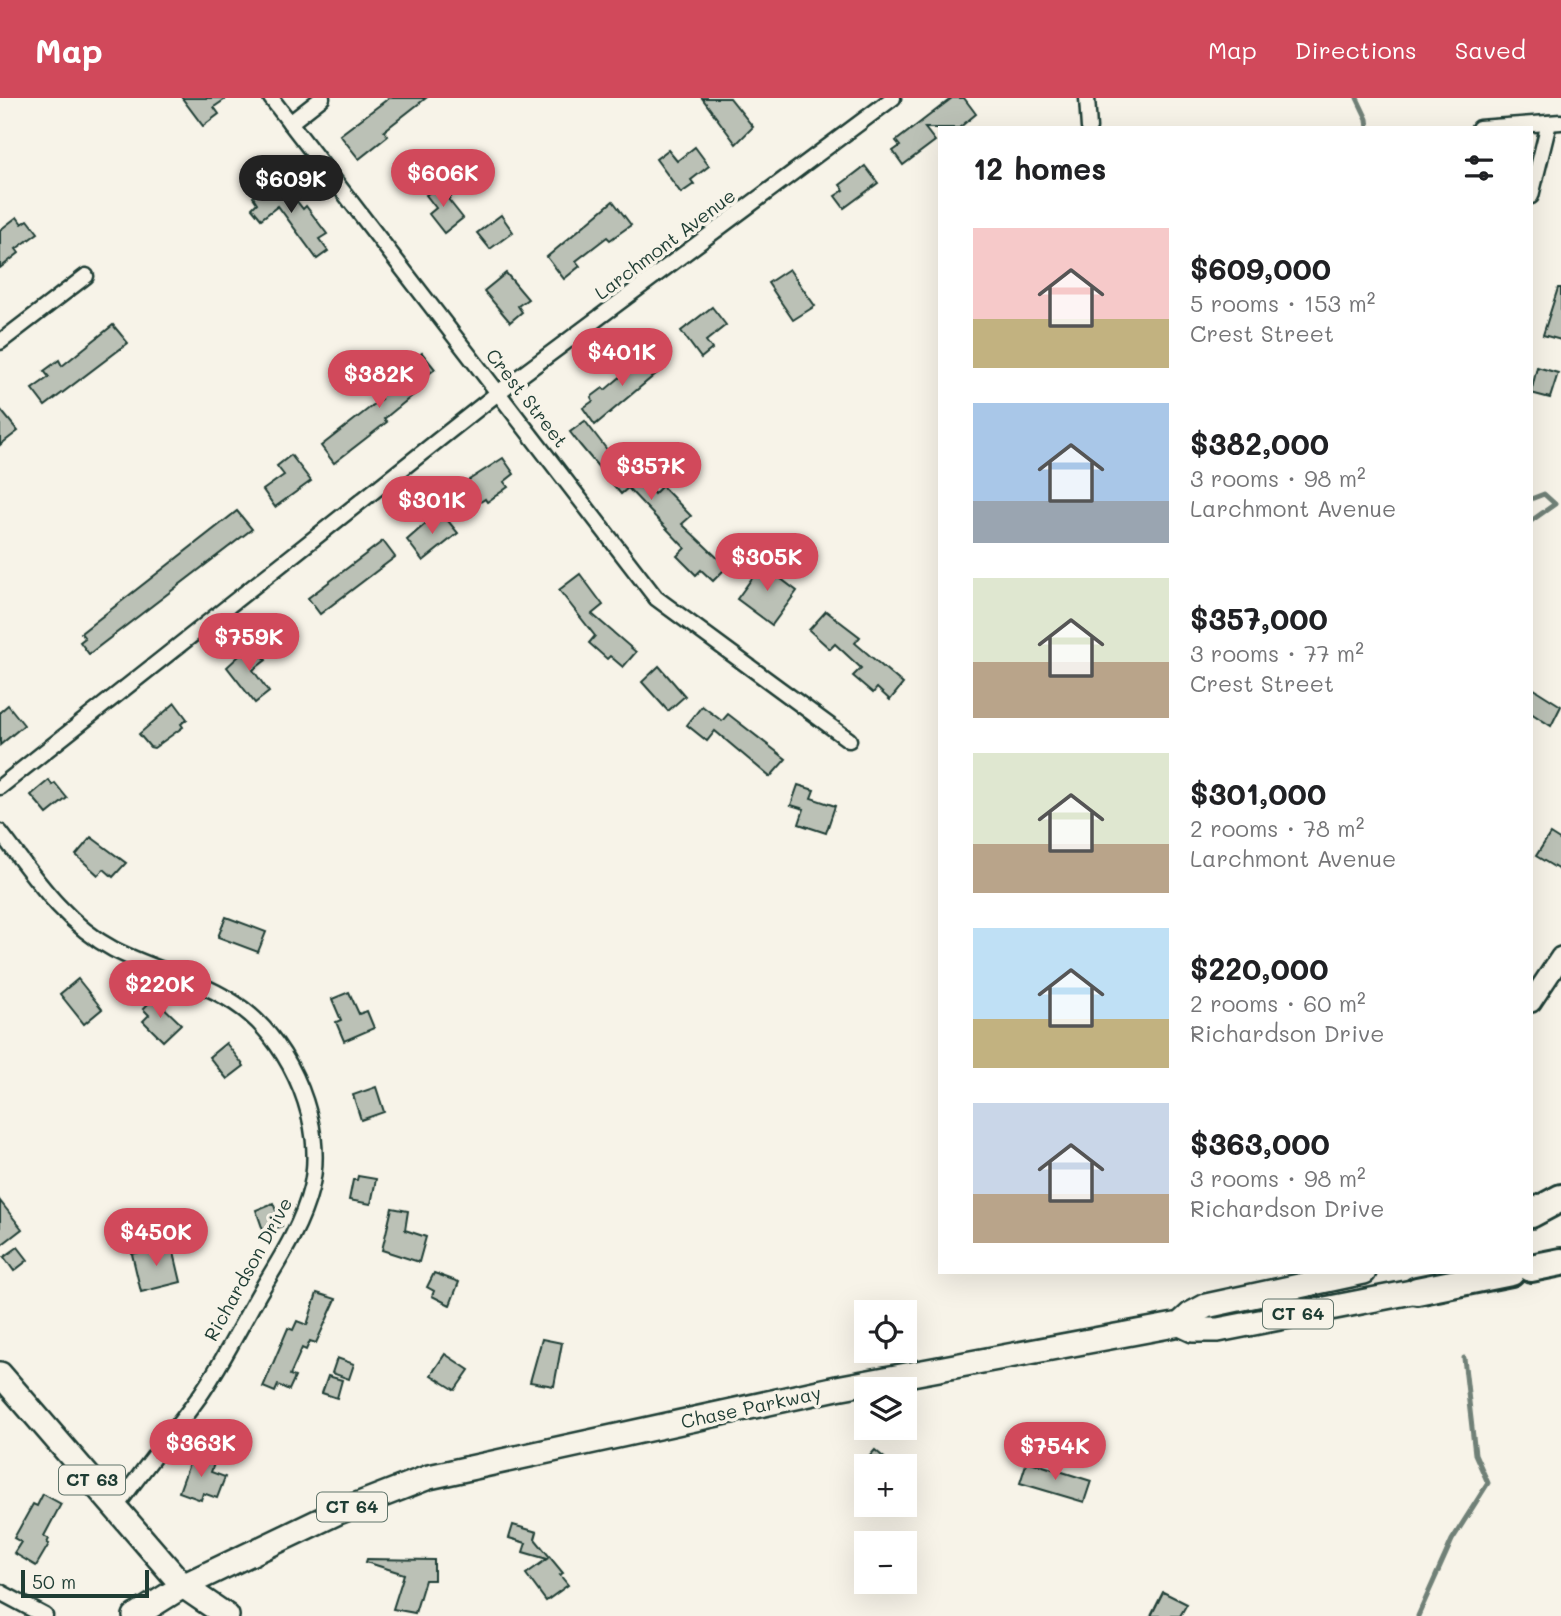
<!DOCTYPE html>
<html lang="en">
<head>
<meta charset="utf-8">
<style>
	:root { --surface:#fff; --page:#f2f2f2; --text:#202124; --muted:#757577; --accent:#d1495b }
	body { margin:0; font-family:Mali,sans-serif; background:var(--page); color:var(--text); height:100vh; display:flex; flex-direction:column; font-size:26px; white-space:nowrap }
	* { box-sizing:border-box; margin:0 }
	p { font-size:23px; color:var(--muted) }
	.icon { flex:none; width:38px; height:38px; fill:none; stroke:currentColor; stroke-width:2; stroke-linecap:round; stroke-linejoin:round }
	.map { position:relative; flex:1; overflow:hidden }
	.side { position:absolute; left:938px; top:28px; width:595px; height:1148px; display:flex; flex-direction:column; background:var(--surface); border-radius:0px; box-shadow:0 7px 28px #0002 }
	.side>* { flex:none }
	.fabs { position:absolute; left:854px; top:1202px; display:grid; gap:14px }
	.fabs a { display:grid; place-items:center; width:63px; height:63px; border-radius:0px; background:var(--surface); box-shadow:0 7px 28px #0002; font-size:35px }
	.scale { position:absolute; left:21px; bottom:18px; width:128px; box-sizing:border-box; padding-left:7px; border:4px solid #1f3d34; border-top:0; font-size:19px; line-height:24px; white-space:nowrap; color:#1f3d34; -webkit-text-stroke:5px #f7f3e8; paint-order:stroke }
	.price { position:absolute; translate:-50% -60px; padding:0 16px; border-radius:24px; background:var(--accent); color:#fff; font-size:23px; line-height:46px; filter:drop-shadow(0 2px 4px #0008) }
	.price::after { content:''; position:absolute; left:50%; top:42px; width:21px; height:16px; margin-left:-10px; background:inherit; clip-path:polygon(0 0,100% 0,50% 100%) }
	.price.selected { background:#222; color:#fff }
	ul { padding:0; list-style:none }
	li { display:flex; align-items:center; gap:21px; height:175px; padding:0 35px }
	li span { display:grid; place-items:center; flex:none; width:196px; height:140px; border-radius:0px; color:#555 }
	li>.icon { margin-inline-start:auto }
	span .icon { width:84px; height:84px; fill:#fffc; stroke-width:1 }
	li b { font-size:30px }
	h2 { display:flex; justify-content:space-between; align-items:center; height:84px; padding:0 35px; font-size:30px }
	header { display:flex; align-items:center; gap:42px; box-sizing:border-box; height:98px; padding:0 35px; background:var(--accent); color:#fff }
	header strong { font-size:33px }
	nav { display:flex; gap:38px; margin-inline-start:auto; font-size:24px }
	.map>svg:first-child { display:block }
</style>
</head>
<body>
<header>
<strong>Map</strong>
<nav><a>Map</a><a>Directions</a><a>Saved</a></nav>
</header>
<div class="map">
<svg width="1561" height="1518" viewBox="0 0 1561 1518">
	<rect width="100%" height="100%" fill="#f7f3e8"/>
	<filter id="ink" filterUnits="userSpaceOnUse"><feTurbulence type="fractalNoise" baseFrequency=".0143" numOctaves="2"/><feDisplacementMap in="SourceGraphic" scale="14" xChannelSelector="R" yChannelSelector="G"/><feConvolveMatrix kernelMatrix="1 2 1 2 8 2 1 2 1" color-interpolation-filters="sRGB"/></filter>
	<g filter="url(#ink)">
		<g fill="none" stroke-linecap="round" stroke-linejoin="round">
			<g stroke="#6f8077" stroke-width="5">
				<path d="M1357 0 1367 21 1368 30"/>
				<path d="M1531 401 1544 396 1555 406 1531 423"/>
				<path d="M1418 1518 1452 1442 1488 1385 1475 1356 1464 1260"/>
			</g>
		</g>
		<g fill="#bbc1b6" stroke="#1f3d34" stroke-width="2">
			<path d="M182 0H227L214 9 219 16 203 28Z"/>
			<path d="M389 0H426L384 33 388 38 359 61 340 37Z"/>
			<path d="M702 0H730L753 29 736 46Z"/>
			<path d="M952 0H964L976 16 959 30H925L935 43 903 67 893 53 900 48 896 43Z"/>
			<path d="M695 49 709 68 691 82 694 86 681 95 656 61 668 52 677 63Z"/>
			<path d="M865 68 878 85 844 110 835 98 844 92 840 87Z"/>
			<path d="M278 79 303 111 306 108 327 136 319 141 328 153 317 161 278 108 261 121 252 110 257 105 253 99Z"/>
			<path d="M441 86 451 99 448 101 463 120 444 135 429 116 436 110 426 97Z"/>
			<path d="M613 103 631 127 610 142 607 139 576 163 580 168 564 181 547 159Z"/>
			<path d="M501 117 513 134 490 151 477 135Z"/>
			<path d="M17 119 22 126 28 122 38 135 16 151 19 155 0 170V132Z"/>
			<path d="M789 171 815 208 793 222 768 185Z"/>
			<path d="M506 175 528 201 518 208 522 214 510 224 484 193Z"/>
			<path d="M1558 190H1561V242L1543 237Z"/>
			<path d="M712 209 726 227 706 243 712 251 701 260 681 233Z"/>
			<path d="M113 227 128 245 45 308 32 291 49 279 44 273 59 262 62 268Z"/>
			<path d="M650 254 663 270 595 327 583 310 593 303 591 299 603 290 605 292Z"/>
			<path d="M422 255 435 271 419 284 423 289 384 321 387 324 334 365 321 348 381 301 377 297 412 270 408 266Z"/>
			<path d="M1537 269 1558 275 1550 300 1531 295Z"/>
			<path d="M0 311 18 333 0 347Z"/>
			<path d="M585 323 608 353 614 349 654 396 662 388 691 418 682 426 727 469 713 483 701 472 696 477 677 458 685 450 628 390 621 396 580 347 570 334Z"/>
			<path d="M291 357 311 383 275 409 263 392 284 377 277 368Z"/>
			<path d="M503 360 514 376 504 384 508 389 487 404 485 401 479 405 476 401 470 405 458 389Z"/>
			<path d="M237 413 252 431 89 556 80 544 85 540 81 535Z"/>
			<path d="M440 413 458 435 423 463 407 442Z"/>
			<path d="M383 443 395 459 320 516 308 500Z"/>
			<path d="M766 461 780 471 776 477 797 493 772 527 737 501Z"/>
			<path d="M580 476 603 507 592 516 636 554 623 569 610 558 607 561 589 545 595 538 559 492Z"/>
			<path d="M826 513 860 539 855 545 903 586 890 602 877 590 873 595 853 578 861 570 835 546 830 551 809 532Z"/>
			<path d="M253 545 266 562 253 572 269 594 255 605 227 569Z"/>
			<path d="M659 568 685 598 668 613 642 584Z"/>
			<path d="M1531 589 1561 608 1551 628 1531 615Z"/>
			<path d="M175 605 187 621 181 626 183 629 154 650 150 649 139 636Z"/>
			<path d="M8 607 24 627 0 647V614Z"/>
			<path d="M702 608 722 623 728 616 786 661 770 679 715 633 707 643 687 627Z"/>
			<path d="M49 682 52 687 55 685 67 700 47 716 31 697Z"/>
			<path d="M798 687 814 692 811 700 835 708 826 735 799 726 804 711 791 707Z"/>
			<path d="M1550 736 1561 743V773L1536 758Z"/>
			<path d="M91 739 126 765 113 779 104 771 98 777 76 757Z"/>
			<path d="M226 819 266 834 258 854 218 839Z"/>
			<path d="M78 881 102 911 84 926 60 896Z"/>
			<path d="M349 894 359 916 367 913 374 930 344 943 336 924 341 922 332 901Z"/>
			<path d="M154 900 181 926 163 943 143 923 149 917 143 911Z"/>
			<path d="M226 945 244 968 227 981 209 959Z"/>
			<path d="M376 989 384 1014 361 1022 353 997Z"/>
			<path d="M358 1078 376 1081 371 1106 349 1102 353 1082H357Z"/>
			<path d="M0 1103 22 1131 0 1148Z"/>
			<path d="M273 1105 282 1128 264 1135 256 1112Z"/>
			<path d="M392 1110 408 1113 405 1132 426 1139 419 1164 382 1152Z"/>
			<path d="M172 1146 181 1184 141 1194 132 1156Z"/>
			<path d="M18 1149 28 1162 14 1173 4 1159Z"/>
			<path d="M434 1175 459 1184 450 1207 432 1198 434 1193 427 1189Z"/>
			<path d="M317 1195 336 1201 316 1245 310 1243 306 1252 302 1250 290 1277 295 1279 289 1292 278 1287 275 1294 263 1289 288 1230 293 1232 297 1223 307 1227Z"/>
			<path d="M542 1241 562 1245 554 1288 530 1284Z"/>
			<path d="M445 1256 469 1272 455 1292 431 1277Z"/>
			<path d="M337 1260 354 1266 349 1281 332 1275Z"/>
			<path d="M328 1278 342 1282 337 1300 322 1295Z"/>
			<path d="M875 1352 894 1368H861Z"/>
			<path d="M193 1355 215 1363 211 1374 225 1379 217 1400 203 1395 201 1402 179 1394Z"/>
			<path d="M1027 1363 1091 1383 1084 1404 1020 1385Z"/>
			<path d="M43 1396 61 1406 44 1438 49 1441 47 1445 49 1446 36 1468 14 1455 21 1444 14 1440 33 1406 37 1408Z"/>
			<path d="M513 1427 537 1434 535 1441 563 1475 560 1477 568 1487 546 1503 526 1476 547 1461 523 1454 526 1445 509 1440Z"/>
			<path d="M367 1461 434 1462V1482H425L415 1515 393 1511 404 1476 366 1464Z"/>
			<path d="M1163 1494 1187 1506 1180 1518H1151Z"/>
		</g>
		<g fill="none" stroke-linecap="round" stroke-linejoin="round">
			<g stroke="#1f3d34" stroke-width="19">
				<g id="minor">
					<path d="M271 0 656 500 849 642"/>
					<path d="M1087 0 1089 30"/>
					<path d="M290 25 322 0"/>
					<path d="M1479 30 1561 24"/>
					<path d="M1531 98 1549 25"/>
					<path d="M0 244 86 178"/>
					<path d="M0 689 499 294 893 0"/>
					<path d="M0 734C33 777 64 825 113 851 155 873 205 882 243 911 292 948 326 1028 311 1090 302 1127 280 1161 260 1194 240 1229 222 1266 199 1299 172 1336 143 1372 116 1409"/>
					<path d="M0 1494 45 1518"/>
				</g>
			</g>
			<g stroke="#1f3d34" stroke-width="24">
				<path id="secondary" d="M1531 904 1561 859"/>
			</g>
			<g stroke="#1f3d34" stroke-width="28">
				<g id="primary">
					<path d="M1180 1226 1193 1232H1218L1417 1193"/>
					<path d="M0 1276 183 1488 227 1518"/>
					<path d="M135 1518 183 1488 336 1415 429 1379 837 1290 1180 1226 1191 1216 1206 1208 1364 1174"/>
				</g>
			</g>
			<g stroke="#1f3d34" stroke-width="32">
				<g id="motorway">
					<path d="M1531 1116 1561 1100"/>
					<path d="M1531 1170 1561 1164"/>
					<path d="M1417 1193 1511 1174"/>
				</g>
			</g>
			<use href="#minor" stroke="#f7f3e8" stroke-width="14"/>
			<use href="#secondary" stroke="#f7f3e8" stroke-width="19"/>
			<use href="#primary" stroke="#f7f3e8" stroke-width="23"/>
			<use href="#motorway" stroke="#f7f3e8" stroke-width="26"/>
		</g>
	</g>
	<g text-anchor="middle" stroke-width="7" stroke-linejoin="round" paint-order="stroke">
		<g fill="#f7f3e8" stroke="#60746a" stroke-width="2">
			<rect x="1263" y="1201.5" width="70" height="29" rx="5"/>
			<rect x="59" y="1367.5" width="66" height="29" rx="5"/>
			<rect x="317" y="1394.5" width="70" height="29" rx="5"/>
		</g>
		<g font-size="18" font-weight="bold" fill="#1f3d34">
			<text x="1298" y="1222">CT 64</text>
			<text x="92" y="1388">CT 63</text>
			<text x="352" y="1415">CT 64</text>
		</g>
		<g font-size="19" fill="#1f3d34" stroke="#f7f3e8">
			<text transform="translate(665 146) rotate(-37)" y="7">Larchmont Avenue</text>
			<text transform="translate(527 300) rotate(52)" y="7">Crest Street</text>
			<text transform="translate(248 1171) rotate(-61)" y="7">Richardson Drive</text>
			<text transform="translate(751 1309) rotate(-12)" y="7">Chase Parkway</text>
		</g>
	</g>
</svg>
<div class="fabs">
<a><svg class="icon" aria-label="locate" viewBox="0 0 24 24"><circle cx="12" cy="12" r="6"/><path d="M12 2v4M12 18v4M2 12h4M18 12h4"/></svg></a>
<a><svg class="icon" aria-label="layers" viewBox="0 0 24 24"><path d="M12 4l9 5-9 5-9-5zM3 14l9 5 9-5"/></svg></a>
<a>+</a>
<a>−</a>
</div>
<div class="scale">50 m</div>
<b class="price" style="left:443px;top:111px">$606K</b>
<b class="price selected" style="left:291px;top:117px">$609K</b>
<b class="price" style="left:622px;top:290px">$401K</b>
<b class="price" style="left:379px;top:312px">$382K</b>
<b class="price" style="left:651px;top:404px">$357K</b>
<b class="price" style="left:432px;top:438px">$301K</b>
<b class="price" style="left:767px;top:495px">$305K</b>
<b class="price" style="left:249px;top:575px">$759K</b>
<b class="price" style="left:160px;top:922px">$220K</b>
<b class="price" style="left:156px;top:1170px">$450K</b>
<b class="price" style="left:201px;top:1381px">$363K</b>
<b class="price" style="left:1055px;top:1384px">$754K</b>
<section class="side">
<h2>12 homes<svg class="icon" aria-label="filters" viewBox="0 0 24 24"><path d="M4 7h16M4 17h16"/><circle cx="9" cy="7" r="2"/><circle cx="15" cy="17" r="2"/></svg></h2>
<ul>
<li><span style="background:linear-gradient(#f6c9c9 65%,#c2b280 0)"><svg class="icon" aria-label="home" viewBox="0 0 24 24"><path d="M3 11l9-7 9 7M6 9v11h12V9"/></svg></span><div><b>$609,000</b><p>5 rooms · 153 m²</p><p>Crest Street</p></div></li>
<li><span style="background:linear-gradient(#a9c7e8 70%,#9aa5b1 0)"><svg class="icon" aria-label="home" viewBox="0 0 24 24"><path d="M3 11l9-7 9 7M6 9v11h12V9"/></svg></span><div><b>$382,000</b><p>3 rooms · 98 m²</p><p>Larchmont Avenue</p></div></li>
<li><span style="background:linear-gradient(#dfe7d0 60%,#b9a48a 0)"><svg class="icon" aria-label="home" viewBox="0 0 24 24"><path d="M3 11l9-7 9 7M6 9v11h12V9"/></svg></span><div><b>$357,000</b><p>3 rooms · 77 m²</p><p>Crest Street</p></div></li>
<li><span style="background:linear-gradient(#dfe7d0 65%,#b9a48a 0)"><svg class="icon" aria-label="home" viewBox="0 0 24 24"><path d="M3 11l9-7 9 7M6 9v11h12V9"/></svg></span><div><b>$301,000</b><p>2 rooms · 78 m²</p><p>Larchmont Avenue</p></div></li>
<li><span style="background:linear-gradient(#bfe0f5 65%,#c2b280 0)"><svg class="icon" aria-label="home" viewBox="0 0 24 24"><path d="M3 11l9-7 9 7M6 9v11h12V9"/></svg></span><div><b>$220,000</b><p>2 rooms · 60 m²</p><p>Richardson Drive</p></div></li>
<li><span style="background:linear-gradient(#c9d6e8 65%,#b9a48a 0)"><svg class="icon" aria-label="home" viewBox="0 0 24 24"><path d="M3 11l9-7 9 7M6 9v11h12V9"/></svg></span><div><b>$363,000</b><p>3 rooms · 98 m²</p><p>Richardson Drive</p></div></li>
</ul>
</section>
</div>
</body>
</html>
